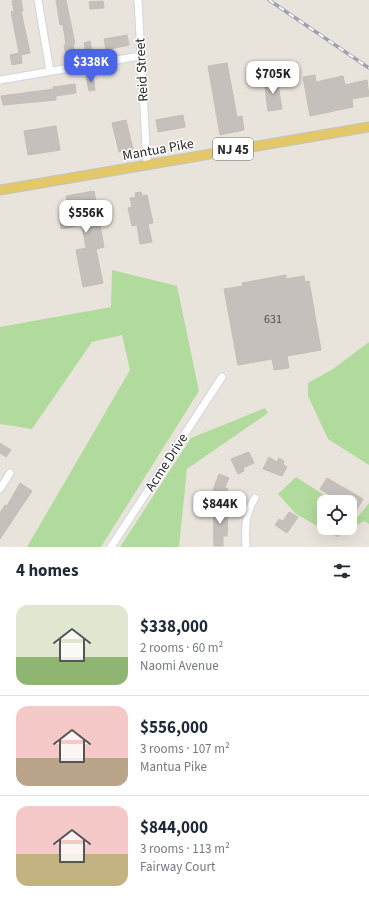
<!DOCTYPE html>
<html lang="en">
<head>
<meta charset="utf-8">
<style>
	:root { --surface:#fff; --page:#f2f2f3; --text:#1f2937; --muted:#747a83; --line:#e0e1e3; --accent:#4a65e8 }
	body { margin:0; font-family:"Source Sans 3",sans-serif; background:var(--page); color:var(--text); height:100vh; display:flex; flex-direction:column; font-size:15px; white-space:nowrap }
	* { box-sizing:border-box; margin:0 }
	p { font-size:13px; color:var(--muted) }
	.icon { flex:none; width:22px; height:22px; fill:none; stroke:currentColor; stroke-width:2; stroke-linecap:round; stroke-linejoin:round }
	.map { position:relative; height:547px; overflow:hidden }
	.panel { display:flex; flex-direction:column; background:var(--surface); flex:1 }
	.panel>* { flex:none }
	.buttons { position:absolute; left:317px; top:495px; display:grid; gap:8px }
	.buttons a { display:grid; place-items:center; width:40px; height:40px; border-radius:8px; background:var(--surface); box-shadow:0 4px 16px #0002; font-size:20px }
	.price { position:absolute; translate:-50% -34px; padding:0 9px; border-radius:8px; background:#fff; color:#222; font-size:13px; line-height:26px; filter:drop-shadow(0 1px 2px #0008) }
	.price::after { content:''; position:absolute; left:50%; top:24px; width:12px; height:9px; margin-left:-6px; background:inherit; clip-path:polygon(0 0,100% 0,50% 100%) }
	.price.current { background:var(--accent); color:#fff }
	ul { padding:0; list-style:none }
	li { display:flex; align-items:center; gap:12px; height:100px; padding:0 16px }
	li+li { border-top:1px solid var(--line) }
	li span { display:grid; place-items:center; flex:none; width:112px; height:80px; border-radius:12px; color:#555 }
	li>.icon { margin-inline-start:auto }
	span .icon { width:48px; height:48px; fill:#fffc; stroke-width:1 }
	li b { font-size:17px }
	h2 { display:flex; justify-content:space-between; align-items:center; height:48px; padding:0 16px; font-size:17px }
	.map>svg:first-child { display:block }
</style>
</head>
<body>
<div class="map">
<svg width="369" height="547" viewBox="0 0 369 547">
	<rect width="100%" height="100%" fill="#e9e4db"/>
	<g fill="#b1db9d">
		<path d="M112 270 177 286 199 391 101 547H27L130 370 122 335 92 342 32 429 0 424V327L111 307Z"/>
		<path d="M369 342V465L328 439 308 396V383L333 369Z"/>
		<path d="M265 408 268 413 187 469 179 547H120L191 438Z"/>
		<path d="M296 477 335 502H324V528H350V512L358 517 369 503V524L364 521 337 537 296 514 278 494Z"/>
	</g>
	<g fill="#c5c0bb" stroke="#c4bfb5">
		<path d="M21 0 23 11H21L30 53 21 55 22 63 12 65 10 55 19 53 11 12 14 11 12 1Z"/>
		<path d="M56 0H66L75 44H73L75 55 66 56 64 45H66L63 25H60Z"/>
		<path d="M103 1 104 8 90 9 89 2Z"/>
		<path d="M127 35 129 45 106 50 104 39Z"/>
		<path d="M90 41 93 56 87 57 84 43Z"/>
		<path d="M227 63 237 117 242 116 244 130 220 135 208 66Z"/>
		<path d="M93 75 95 90 89 91 86 76Z"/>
		<path d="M315 75 316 82 343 76 345 85 367 80 369 96 352 99 353 107 310 116 303 77Z"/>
		<path d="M277 78 282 109 268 111 264 80Z"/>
		<path d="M75 84 76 93 56 96V100L3 105 1 96 54 89 53 87Z"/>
		<path d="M183 115 185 127 158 132 156 120Z"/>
		<path d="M126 120 133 149 119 152 112 123Z"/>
		<path d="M56 126 60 150 28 155 24 131Z"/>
		<path d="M94 191 104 247 96 249 103 283 83 287 76 250 86 248 82 225 61 229 59 214 69 212 66 196Z"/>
		<path d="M141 192 142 196 147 195 153 223 148 224 152 242 140 244 137 225 132 226 128 208 132 207 130 198 136 197 135 193Z"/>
		<path d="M286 275V279L304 276 305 282 309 281 321 350 287 356 289 368 274 370 272 359 238 365 224 289 243 286 242 283Z"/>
		<path d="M0 443 11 450 6 457 0 453Z"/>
		<path d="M249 452 254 463 243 468 244 471 238 474 231 459Z"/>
		<path d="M269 457 277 462 279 458 284 461 283 464 287 467 282 476 263 469Z"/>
		<path d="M219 474 229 478 225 487 228 489 225 495 213 490Z"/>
		<path d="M327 478 363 499 356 511 350 508V502H341L320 489Z"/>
		<path d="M20 483 32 491 0 539V513L5 505 7 506Z"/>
		<path d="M213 505H224V514H228L227 536H223V546H214Z"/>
		<path d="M289 512 298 517 287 533 275 525 279 519 283 521Z"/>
	</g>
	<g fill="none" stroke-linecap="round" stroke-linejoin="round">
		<g stroke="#d1d4e0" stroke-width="9">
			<g id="minor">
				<path d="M38 0 50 71"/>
				<path d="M138 0 147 164"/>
				<path d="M0 80 140 56"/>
				<path d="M0 489 10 473"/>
				<path d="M111 547 222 377"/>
				<path d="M246 547C245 529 245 513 255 498"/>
			</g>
		</g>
		<g stroke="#c3c3c3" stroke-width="11">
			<path id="major" d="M0 190 369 127"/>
		</g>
		<use href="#minor" stroke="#fff" stroke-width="7"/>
		<use href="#major" stroke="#e2c868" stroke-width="9"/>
		<g stroke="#9fa1b1" stroke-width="3.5">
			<path id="rail" d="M269 0 369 68"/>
		</g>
		<use href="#rail" stroke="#fff" stroke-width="2" stroke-dasharray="6" stroke-linecap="butt"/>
	</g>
	<g text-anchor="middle" stroke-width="3" stroke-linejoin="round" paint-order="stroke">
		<g font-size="12" fill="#4f4e4d">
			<text x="273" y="323">631</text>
		</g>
		<rect fill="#fff" stroke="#686868" stroke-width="1" x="213" y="138" width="40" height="22" rx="3"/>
		<g font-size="13" font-weight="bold" fill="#282828">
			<text x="233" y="154">NJ 45</text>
		</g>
		<g font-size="14" fill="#282828" stroke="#fff">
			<text transform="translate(141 70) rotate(-93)" y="5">Reid Street</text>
			<text transform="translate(158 149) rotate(-10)" y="5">Mantua Pike</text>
			<text transform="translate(166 462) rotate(-57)" y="5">Acme Drive</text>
		</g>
	</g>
</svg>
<div class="buttons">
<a><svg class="icon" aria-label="locate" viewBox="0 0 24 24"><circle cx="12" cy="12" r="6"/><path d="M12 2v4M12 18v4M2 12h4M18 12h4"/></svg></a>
</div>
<b class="price current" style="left:91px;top:83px">$338K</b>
<b class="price" style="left:273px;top:95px">$705K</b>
<b class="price" style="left:86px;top:234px">$556K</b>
<b class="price" style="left:220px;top:525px">$844K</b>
</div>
<section class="panel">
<h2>4 homes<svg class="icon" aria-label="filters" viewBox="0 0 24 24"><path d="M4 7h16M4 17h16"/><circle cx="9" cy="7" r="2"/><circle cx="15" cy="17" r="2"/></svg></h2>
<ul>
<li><span style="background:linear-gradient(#dfe7d0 65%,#8fb573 0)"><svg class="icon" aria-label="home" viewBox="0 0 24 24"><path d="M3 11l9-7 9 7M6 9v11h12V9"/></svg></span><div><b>$338,000</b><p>2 rooms · 60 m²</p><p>Naomi Avenue</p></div></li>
<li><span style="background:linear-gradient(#f6c9c9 65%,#b9a48a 0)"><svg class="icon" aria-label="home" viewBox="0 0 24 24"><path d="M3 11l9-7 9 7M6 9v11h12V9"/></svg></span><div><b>$556,000</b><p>3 rooms · 107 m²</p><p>Mantua Pike</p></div></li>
<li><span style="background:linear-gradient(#f6c9c9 60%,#c2b280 0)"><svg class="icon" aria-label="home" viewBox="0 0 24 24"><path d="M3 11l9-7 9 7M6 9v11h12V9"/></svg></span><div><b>$844,000</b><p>3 rooms · 113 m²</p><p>Fairway Court</p></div></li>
</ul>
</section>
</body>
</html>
